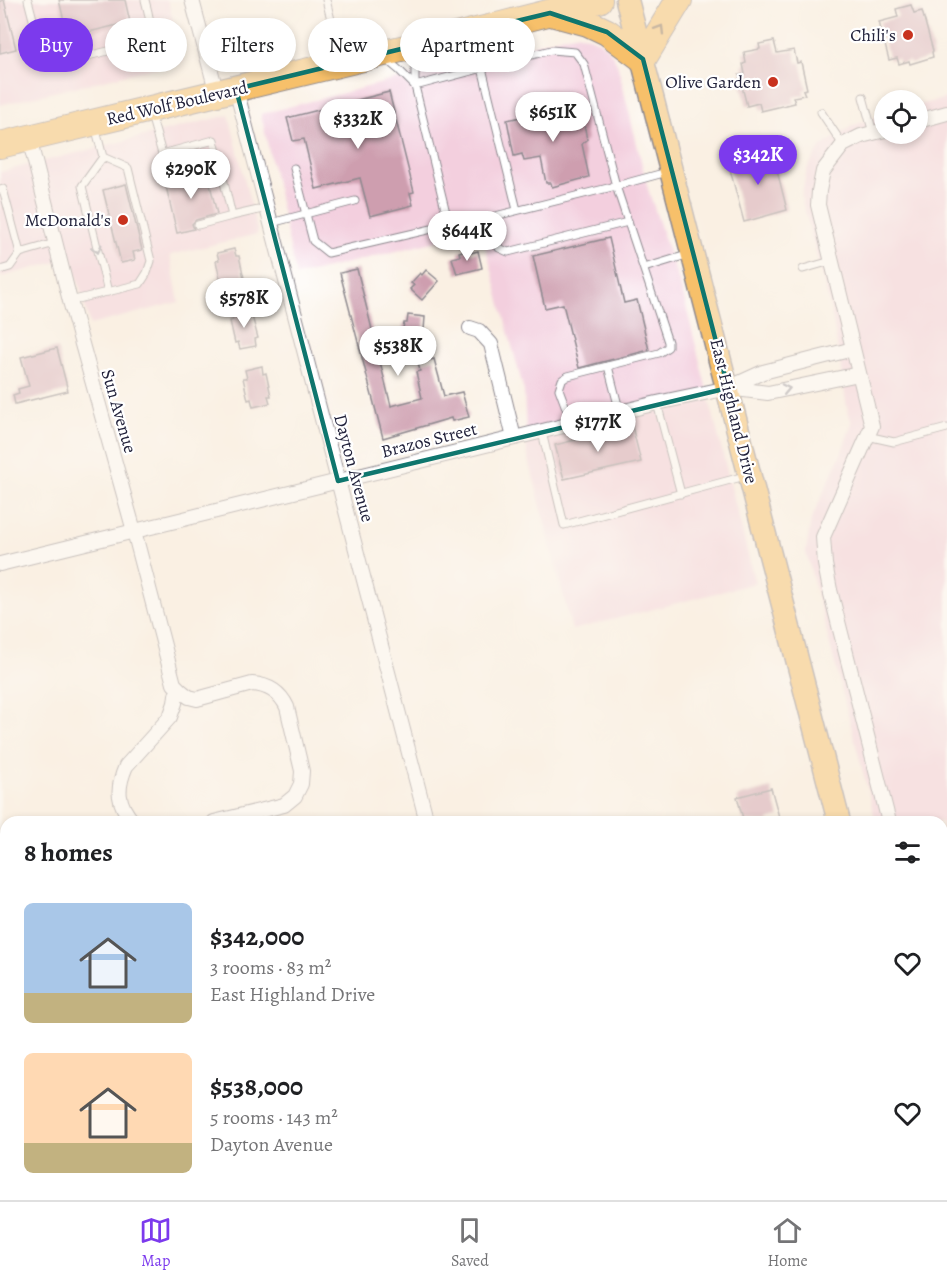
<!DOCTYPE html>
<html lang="en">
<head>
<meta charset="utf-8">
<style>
	:root { --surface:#fff; --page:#f2f2f2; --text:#202124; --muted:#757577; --line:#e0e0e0; --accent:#7c3aed }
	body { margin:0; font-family:Alegreya,serif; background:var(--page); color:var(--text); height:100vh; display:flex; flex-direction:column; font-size:22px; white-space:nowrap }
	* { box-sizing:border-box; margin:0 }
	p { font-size:20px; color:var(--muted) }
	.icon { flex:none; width:33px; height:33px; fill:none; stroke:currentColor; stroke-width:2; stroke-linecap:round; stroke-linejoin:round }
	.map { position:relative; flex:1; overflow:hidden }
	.details { position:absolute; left:0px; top:816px; width:948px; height:384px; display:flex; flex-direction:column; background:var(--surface); border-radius:18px 18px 0 0; box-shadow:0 3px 9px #0003 }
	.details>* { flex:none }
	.banner { position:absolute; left:18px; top:18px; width:600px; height:54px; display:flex; gap:12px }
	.buttons { position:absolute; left:874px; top:90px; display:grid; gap:12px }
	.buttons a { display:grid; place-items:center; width:54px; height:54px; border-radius:50%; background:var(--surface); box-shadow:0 3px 9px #0003; font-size:30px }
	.price { position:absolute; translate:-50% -51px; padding:0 14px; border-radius:21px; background:#fff; color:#222; font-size:20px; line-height:39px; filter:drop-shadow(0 2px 3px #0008) }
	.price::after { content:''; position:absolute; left:50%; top:36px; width:18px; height:14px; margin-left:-9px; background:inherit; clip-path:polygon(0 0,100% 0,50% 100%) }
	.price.current { background:var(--accent); color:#fff }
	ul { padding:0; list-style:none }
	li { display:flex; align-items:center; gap:18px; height:150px; padding:0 24px }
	li span { display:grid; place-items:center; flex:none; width:168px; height:120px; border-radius:9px; color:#555 }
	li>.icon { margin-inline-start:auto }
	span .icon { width:72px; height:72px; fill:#fffc; stroke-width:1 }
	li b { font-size:26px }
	h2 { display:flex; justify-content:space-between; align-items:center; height:72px; padding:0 24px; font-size:26px }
	.chip { padding:0 21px; border-radius:27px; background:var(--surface); box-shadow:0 3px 9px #0003; font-size:21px; line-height:54px }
	.chip.current { background:var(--accent); color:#fff }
	.menu { display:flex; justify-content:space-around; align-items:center; height:84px; border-top:2px solid var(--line); background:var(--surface); font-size:16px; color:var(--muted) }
	.menu a { display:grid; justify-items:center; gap:3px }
	.menu .current { color:var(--accent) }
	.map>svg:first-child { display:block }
</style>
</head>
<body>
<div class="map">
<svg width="947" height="1200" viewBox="0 0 947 1200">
	<rect width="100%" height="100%" fill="#fff"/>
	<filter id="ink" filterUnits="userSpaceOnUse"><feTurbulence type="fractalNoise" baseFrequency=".0167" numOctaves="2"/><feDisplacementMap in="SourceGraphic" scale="12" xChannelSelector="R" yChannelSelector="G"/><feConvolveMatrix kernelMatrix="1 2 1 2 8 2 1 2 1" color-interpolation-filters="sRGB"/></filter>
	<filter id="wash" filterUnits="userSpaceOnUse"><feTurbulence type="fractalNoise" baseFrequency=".008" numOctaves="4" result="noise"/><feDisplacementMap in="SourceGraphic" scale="24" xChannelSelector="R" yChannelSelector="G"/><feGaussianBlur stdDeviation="1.35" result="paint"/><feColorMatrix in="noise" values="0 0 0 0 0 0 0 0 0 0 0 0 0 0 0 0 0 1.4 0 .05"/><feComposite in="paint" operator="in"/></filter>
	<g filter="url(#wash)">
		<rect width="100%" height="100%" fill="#faf0e3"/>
		<g fill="#f3cfde">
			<path d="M0 0H168L183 61 0 105Z"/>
			<path d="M574 34 587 36 599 41 610 51 617 63 648 189 683 294 755 583 572 630 527 452 524 391 481 230 296 276 261 114Z"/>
			<path d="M947 98V1089L942 1075V822H876L806 552 811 520 841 454 852 423 847 408 832 314 801 196 808 167 821 147 852 126 885 114V134H918V105Z"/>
			<path d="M229 115 258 234 170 255 179 302 90 325 72 258 0 277V172Z"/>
		</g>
		<g id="blocks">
			<g fill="#ce9eaf">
				<path d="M4 0 16 49 0 53V1Z"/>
				<path d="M59 0H125L130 22 68 37Z"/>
				<path d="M911 5 914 13 922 11 933 51 932 52 933 57 910 64 909 61 899 64 897 58 889 60 879 22 898 17 896 9Z"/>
				<path d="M774 41 777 53 794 50 797 63 801 62 807 89 803 90 805 95 793 97 795 103 761 111 759 103 747 106 739 75 745 74 743 64 746 63 744 52 760 49 759 44Z"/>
				<path d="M389 92 414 192 410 193 413 205 370 216 360 178 316 189 304 139 293 141 287 118Z"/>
				<path d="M573 106 574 113 582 112 587 140 582 144 589 177 552 187 551 183H546L541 158 524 161 522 154 514 156 507 120Z"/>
				<path d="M772 151 787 210 744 222 728 162Z"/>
				<path d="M207 172 217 214 196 220 192 224 194 229 177 233 165 182Z"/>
				<path d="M126 184 142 250 133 252 135 260 121 263 103 190Z"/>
				<path d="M609 238 624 303 637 300 649 350 579 368 563 304 545 308 533 256Z"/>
				<path d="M234 249 236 256H239L244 278 241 279 243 286 226 290 224 282 221 283 216 261 219 260 217 253Z"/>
				<path d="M471 249V253L478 251 482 268 457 274 452 258 460 256 459 252Z"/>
				<path d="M357 269 391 406 422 398 416 372 420 371 418 363 434 359 444 396 462 392 469 417 452 421 451 418 383 438 340 273Z"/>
				<path d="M426 270 439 281 422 300 410 289 414 285 411 283 420 273 422 275Z"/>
				<path d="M248 309 250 316H252L258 338 255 339 256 346 240 349 238 342 235 343 230 321 233 320 231 313Z"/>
				<path d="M408 315 425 317 423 343 407 342V334L402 333 404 323H407Z"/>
				<path d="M57 348 68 391 15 404 13 395 19 393 18 389 29 386 21 357Z"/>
				<path d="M262 366 263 374 266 373 271 396H268L270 403 253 407 251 399 248 400 243 378H247L245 370Z"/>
				<path d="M632 426 641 462 564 479 555 445Z"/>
				<path d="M771 788 779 817 768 820 769 822H744L737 797Z"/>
			</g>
		</g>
	</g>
	<g filter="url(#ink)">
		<use href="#blocks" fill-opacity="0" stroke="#8e898f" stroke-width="1.5"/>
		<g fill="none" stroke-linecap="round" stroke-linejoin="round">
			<g stroke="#8e898f" stroke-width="9">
				<g id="lane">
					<path d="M28 0 42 54C46 62 50 64 59 63L141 43C155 31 149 16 145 0"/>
					<path d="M326 0 341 59"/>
					<path d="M387 60 399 70 415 86"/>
					<path d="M482 68 517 210"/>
					<path d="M415 86 551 50 575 52 584 64 616 186 487 218 449 225 415 86V69L421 50"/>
					<path d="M863 97 873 133"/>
					<path d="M821 112 843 145"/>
					<path d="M151 115 162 154 214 140 232 216 267 208"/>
					<path d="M103 157 82 186 108 292"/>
					<path d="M294 168 313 241 328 253 449 225"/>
					<path d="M0 190 3 189 20 253 55 243"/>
					<path d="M487 218 499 248 508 252 628 222"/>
					<path d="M271 223 355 201"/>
					<path d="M198 225 232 216"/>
					<path d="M644 268 690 254"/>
					<path d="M803 269 831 261"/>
					<path d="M0 270 10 267 20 253"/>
					<path d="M70 301 140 284 147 273 151 261 128 168 103 157 95 126"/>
					<path d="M608 366 620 413"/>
					<path d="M657 403 681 494"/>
					<path d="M572 424 559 389 562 380 568 376 659 353 668 347V342L616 186 667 172"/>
					<path d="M542 432 564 525 745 476"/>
					<path d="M867 436 894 442 947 428"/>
					<path d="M942 976 947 975"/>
				</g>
			</g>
			<g stroke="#8e898f" stroke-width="16">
				<g id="street">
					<path d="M192 0 217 94"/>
					<path d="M236 89 427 822"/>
					<path d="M918 121 947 113"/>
					<path d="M885 130 861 136 843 145 823 171 819 191 818 205 872 426 823 537 825 564 830 590 889 822"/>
					<path d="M29 138 70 301 134 531 174 684 181 691"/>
					<path d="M470 328 479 331 491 344 514 438"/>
					<path d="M728 388 768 393 859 374"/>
					<path d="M0 564 657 403 728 388 763 372 853 349"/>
					<path d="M133 822C117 803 116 789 126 766L170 717 175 703 176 695 181 691 189 697 197 699 252 684C268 685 280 692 287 707L302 771 301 784 295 796 284 805 214 822"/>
					<path d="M942 1031 947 1051"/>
					<path d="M0 1135 6 1133"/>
					<path d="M336 1194 338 1200"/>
					<path d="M522 1194 524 1200"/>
					<path d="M708 1194 709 1200"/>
				</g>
			</g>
			<g stroke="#8e898f" stroke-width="25">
				<g id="primary">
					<path d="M627 0 839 822"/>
					<path d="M934 1194 936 1200"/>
				</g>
			</g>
			<g stroke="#8e898f" stroke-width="28">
				<g id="highway">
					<path d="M551 13 588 23 607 32 643 59 679 0"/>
					<path d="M0 145 501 25 599 0"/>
				</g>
			</g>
			<use href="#lane" stroke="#fff" stroke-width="7"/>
			<use href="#street" stroke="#fff" stroke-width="14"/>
			<use href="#primary" stroke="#f7c06b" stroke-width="22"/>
			<use href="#highway" stroke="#f7c06b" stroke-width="26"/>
		</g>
		<defs><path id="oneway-chevron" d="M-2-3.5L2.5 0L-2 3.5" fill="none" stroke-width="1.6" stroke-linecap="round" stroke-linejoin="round" transform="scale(1.5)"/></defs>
		<use stroke="#8c7153" href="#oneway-chevron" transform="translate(660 29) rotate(-59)"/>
		<g stroke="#9c9ca7">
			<use href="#oneway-chevron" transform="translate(97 249) rotate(76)"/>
			<use href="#oneway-chevron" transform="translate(786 389) rotate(-12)"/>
		</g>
	</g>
	<path d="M0 0H947V1200H0ZM550 13 607 32 643 59 728 388 338 481 236 89Z" fill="#faf0e3" fill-opacity=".55" fill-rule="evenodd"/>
	<path fill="none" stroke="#0f766e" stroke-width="4.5" stroke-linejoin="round" d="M550 13 607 32 643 59 728 388 338 481 236 89Z"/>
	<g fill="#c8321e" stroke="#fff" stroke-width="2">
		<circle cx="908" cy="35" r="6"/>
		<circle cx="773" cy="82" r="6"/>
		<circle cx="123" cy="220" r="6"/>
	</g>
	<g text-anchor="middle" stroke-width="4.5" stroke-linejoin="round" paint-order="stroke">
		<g font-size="18" fill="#22223b" stroke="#fff" text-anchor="end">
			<text x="896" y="41">Chili's</text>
			<text x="761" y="88">Olive Garden</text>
			<text x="111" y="226">McDonald's</text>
		</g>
		<g font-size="18" fill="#22223b" stroke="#fff">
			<text transform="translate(177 103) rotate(-13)" y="6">Red Wolf Boulevard</text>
			<text transform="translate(119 411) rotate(74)" y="6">Sun Avenue</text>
			<text transform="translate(734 411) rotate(76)" y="6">East Highland Drive</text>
			<text transform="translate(429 440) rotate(-14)" y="6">Brazos Street</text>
			<text transform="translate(354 468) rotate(75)" y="6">Dayton Avenue</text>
		</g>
	</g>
</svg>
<div class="buttons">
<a><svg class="icon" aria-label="locate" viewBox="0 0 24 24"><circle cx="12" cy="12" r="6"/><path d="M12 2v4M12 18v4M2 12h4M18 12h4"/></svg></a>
</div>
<b class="price" style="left:553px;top:143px">$651K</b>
<b class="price" style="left:358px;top:150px">$332K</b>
<b class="price current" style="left:758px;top:186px">$342K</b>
<b class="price" style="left:191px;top:200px">$290K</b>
<b class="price" style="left:467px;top:262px">$644K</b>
<b class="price" style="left:244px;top:329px">$578K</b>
<b class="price" style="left:398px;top:377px">$538K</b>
<b class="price" style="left:598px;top:453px">$177K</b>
<div class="banner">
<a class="chip current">Buy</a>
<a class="chip">Rent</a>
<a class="chip">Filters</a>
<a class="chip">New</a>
<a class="chip">Apartment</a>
</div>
<section class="details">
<h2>8 homes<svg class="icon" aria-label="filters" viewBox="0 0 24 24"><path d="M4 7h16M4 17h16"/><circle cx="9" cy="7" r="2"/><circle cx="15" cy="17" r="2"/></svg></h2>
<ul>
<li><span style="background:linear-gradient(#a9c7e8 75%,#c2b280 0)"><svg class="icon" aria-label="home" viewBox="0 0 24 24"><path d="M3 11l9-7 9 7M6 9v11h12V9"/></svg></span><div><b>$342,000</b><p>3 rooms · 83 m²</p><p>East Highland Drive</p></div><svg class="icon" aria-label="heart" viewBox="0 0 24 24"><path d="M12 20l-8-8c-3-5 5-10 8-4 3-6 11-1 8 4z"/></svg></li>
<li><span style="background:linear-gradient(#ffd9b3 75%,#c2b280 0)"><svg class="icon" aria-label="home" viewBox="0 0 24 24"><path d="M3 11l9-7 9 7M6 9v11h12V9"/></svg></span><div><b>$538,000</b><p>5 rooms · 143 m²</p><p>Dayton Avenue</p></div><svg class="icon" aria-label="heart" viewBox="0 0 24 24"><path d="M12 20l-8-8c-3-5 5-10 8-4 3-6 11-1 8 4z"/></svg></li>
</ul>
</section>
</div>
<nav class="menu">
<a class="current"><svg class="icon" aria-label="map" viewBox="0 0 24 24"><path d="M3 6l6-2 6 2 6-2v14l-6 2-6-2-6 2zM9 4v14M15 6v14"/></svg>Map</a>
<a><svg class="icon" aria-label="saved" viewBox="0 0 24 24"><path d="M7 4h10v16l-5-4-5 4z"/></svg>Saved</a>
<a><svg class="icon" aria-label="home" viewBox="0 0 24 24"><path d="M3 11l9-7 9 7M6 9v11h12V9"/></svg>Home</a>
</nav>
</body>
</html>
